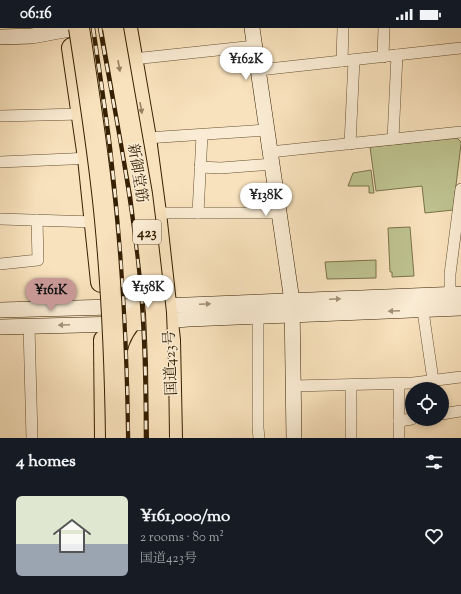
<!DOCTYPE html>
<html lang="en">
<head>
<meta charset="utf-8">
<style>
	:root { --surface:#171b24; --page:#20242c; --text:#f1f3f6; --muted:#9ea1a6; --accent:#c59692 }
	body { margin:0; font-family:"Sorts Mill Goudy","Noto Serif JP",serif; background:var(--page); color:var(--text); height:100vh; display:flex; flex-direction:column; font-size:15px; white-space:nowrap }
	* { box-sizing:border-box; margin:0 }
	p { font-size:13px; color:var(--muted) }
	.icon { flex:none; width:22px; height:22px; fill:none; stroke:currentColor; stroke-width:2; stroke-linecap:round; stroke-linejoin:round }
	.map { position:relative; height:410px; overflow:hidden }
	.details { display:flex; flex-direction:column; background:var(--surface); flex:1 }
	.details>* { flex:none }
	.buttons { position:absolute; left:405px; top:354px; display:grid; gap:8px }
	.buttons a { display:grid; place-items:center; width:44px; height:44px; border-radius:50%; background:var(--surface); box-shadow:0 2px 6px #0003; font-size:20px }
	.price { position:absolute; translate:-50% -34px; padding:0 9px; border-radius:14px; background:#fff; color:#222; font-size:13px; line-height:26px; filter:drop-shadow(0 1px 2px #0008) }
	.price::after { content:''; position:absolute; left:50%; top:24px; width:12px; height:9px; margin-left:-6px; background:inherit; clip-path:polygon(0 0,100% 0,50% 100%) }
	.price.selected { background:var(--accent); color:#111 }
	ul { padding:0; list-style:none }
	li { display:flex; align-items:center; gap:12px; height:100px; padding:0 16px }
	li span { display:grid; place-items:center; flex:none; width:112px; height:80px; border-radius:6px; color:#555 }
	li>.icon { margin-inline-start:auto }
	span .icon { width:48px; height:48px; fill:#fffc; stroke-width:1 }
	li b { font-size:17px }
	h2 { display:flex; justify-content:space-between; align-items:center; height:48px; padding:0 16px; font-size:17px }
	.status { display:flex; justify-content:space-between; align-items:center; height:28px; padding:0 20px; background:var(--surface); direction:ltr }
	.status svg { height:11px; fill:currentColor }
	.map>svg:first-child { display:block }
</style>
</head>
<body>
<div class="status"><b>06:16</b><svg viewBox="0 0 49 12"><path d="M0 12V9h3v3zM5 12V6h3v6zM10 12V3h3v9zM15 12V0h3v12zM26 1h20v11H26zM47 4h2v5h-2z"/></svg></div>
<div class="map">
<svg width="461" height="410" viewBox="0 0 461 410">
	<rect width="100%" height="100%" fill="#f8e2bd"/>
	<filter id="stains"><feTurbulence type="fractalNoise" baseFrequency=".005" numOctaves="4"/><feColorMatrix values="0 0 0 0 .2 0 0 0 0 .09 0 0 0 0 .02 0 0 0 .5 -.17"/></filter>
	<radialGradient id="worn" r=".72"><stop offset=".6" stop-color="#630" stop-opacity="0"/><stop offset="1" stop-color="#630" stop-opacity=".3"/></radialGradient>
	<g fill="#bec390" stroke="#7a7249">
		<path d="M457 110 461 114V116L453 182 425 185 422 158 376 163 370 119Z"/>
		<path d="M371 142 374 165H369V158H348L353 145Z"/>
		<path d="M410 199 414 248 392 249V244H390L388 200Z"/>
		<path d="M376 232V250L327 251 325 234Z"/>
	</g>
	<g fill="none" stroke-linecap="round" stroke-linejoin="round">
		<g stroke="#665031" stroke-width="12">
			<g id="street">
				<path d="M383 29 384 0"/>
				<path d="M133 31 255 18"/>
				<path d="M342 33 343 0"/>
				<path d="M259 42 461 20"/>
				<path d="M0 88 82 86"/>
				<path d="M146 110 267 102"/>
				<path d="M393 111 397 27"/>
				<path d="M350 116 354 32"/>
				<path d="M270 124 461 104"/>
				<path d="M0 134 70 131 88 130"/>
				<path d="M200 139 221 140 272 136"/>
				<path d="M156 185H270L279 184"/>
				<path d="M198 185 202 107"/>
				<path d="M0 191 95 194"/>
				<path d="M0 236 38 232 37 192"/>
				<path d="M450 266V246L461 161"/>
				<path d="M423 282 425 297 433 352"/>
				<path d="M258 289V400L259 410"/>
				<path d="M29 298 32 410"/>
				<path d="M399 356V410"/>
				<path d="M351 357V410"/>
				<path d="M293 358 413 355 461 349"/>
				<path d="M442 386 461 383"/>
				<path d="M399 393 412 391"/>
			</g>
		</g>
		<g stroke="#362002" stroke-width="16">
			<g id="secondary">
				<path d="M252 0 292 273 294 410"/>
				<path d="M0 9 32 8 70 1 72 0"/>
				<path d="M0 282 188 277 461 266"/>
				<path d="M0 299 121 296 189 291 461 280"/>
			</g>
		</g>
		<g stroke="#362002" stroke-width="22">
			<g id="highway">
				<path d="M127 0 146 110 156 185 170 312 172 410"/>
				<path d="M72 20 88 130 101 254"/>
				<path d="M104 312 105 410"/>
				<path d="M115 333C116 327 117 320 119 314 125 298 135 288 147 278"/>
			</g>
		</g>
		<use href="#street" stroke="#faecd4" stroke-width="11"/>
		<use href="#secondary" stroke="#faecd4" stroke-width="15"/>
		<use href="#highway" stroke="#f8e2bd" stroke-width="20"/>
		<g stroke="#362002" stroke-width="4.5">
			<g id="rail">
				<path d="M93 0C99 40 105 80 110 120 121 216 127 313 128 410"/>
				<path d="M100 0C114 77 129 153 138 231 145 290 146 350 146 410"/>
			</g>
		</g>
		<use href="#rail" stroke="#faecd4" stroke-width="3" stroke-dasharray="9" stroke-linecap="butt"/>
		<g stroke="#362002" stroke-width="22" stroke-linecap="butt">
			<g id="highway-bridge">
				<path d="M79 0C89 64 99 128 105 192 112 265 115 337 116 410"/>
				<path d="M113 0 142 166 147 206 156 285 158 335 159 410"/>
			</g>
		</g>
		<use href="#highway-bridge" stroke="#f8e2bd" stroke-width="20"/>
	</g>
	<defs><path id="oneway-solid" d="M-6-.8H1V-3.2L6.5 0L1 3.2V.8H-6Z"/></defs>
	<g fill="#978160">
		<use href="#oneway-solid" transform="translate(119 38) rotate(80)"/>
		<use href="#oneway-solid" transform="translate(141 80) rotate(80)"/>
	</g>
	<g fill="#a29076">
		<use href="#oneway-solid" transform="translate(335 271) rotate(-2)"/>
		<use href="#oneway-solid" transform="translate(205 276) rotate(-2)"/>
		<use href="#oneway-solid" transform="translate(394 283) rotate(178)"/>
		<use href="#oneway-solid" transform="translate(64 297) rotate(178)"/>
	</g>
	<g text-anchor="middle" stroke-width="3" stroke-linejoin="round" paint-order="stroke">
		<rect fill="#faecd4" stroke="#715d41" stroke-width="1" x="133" y="192" width="28" height="24" rx="3"/>
		<g font-size="14" font-weight="bold" fill="#362002">
			<text x="147" y="209">423</text>
		</g>
		<g font-size="15" fill="#362002" stroke="#faecd4">
			<text transform="translate(138 145) rotate(81)" y="5">新御堂筋</text>
			<text transform="translate(170 335) rotate(-92)" y="5">国道423号</text>
		</g>
	</g>
	<rect width="100%" height="100%" filter="url(#stains)"/>
	<rect width="100%" height="100%" fill="url(#worn)"/>
</svg>
<div class="buttons">
<a><svg class="icon" aria-label="locate" viewBox="0 0 24 24"><circle cx="12" cy="12" r="6"/><path d="M12 2v4M12 18v4M2 12h4M18 12h4"/></svg></a>
</div>
<b class="price" style="left:246px;top:53px">¥162K</b>
<b class="price" style="left:266px;top:189px">¥138K</b>
<b class="price" style="left:148px;top:281px">¥158K</b>
<b class="price selected" style="left:51px;top:284px">¥161K</b>
</div>
<section class="details">
<h2>4 homes<svg class="icon" aria-label="filters" viewBox="0 0 24 24"><path d="M4 7h16M4 17h16"/><circle cx="9" cy="7" r="2"/><circle cx="15" cy="17" r="2"/></svg></h2>
<ul>
<li><span style="background:linear-gradient(#dfe7d0 60%,#9aa5b1 0)"><svg class="icon" aria-label="home" viewBox="0 0 24 24"><path d="M3 11l9-7 9 7M6 9v11h12V9"/></svg></span><div><b>¥161,000/mo</b><p>2 rooms · 80 m²</p><p>国道423号</p></div><svg class="icon" aria-label="heart" viewBox="0 0 24 24"><path d="M12 20l-8-8c-3-5 5-10 8-4 3-6 11-1 8 4z"/></svg></li>
</ul>
</section>
</body>
</html>
